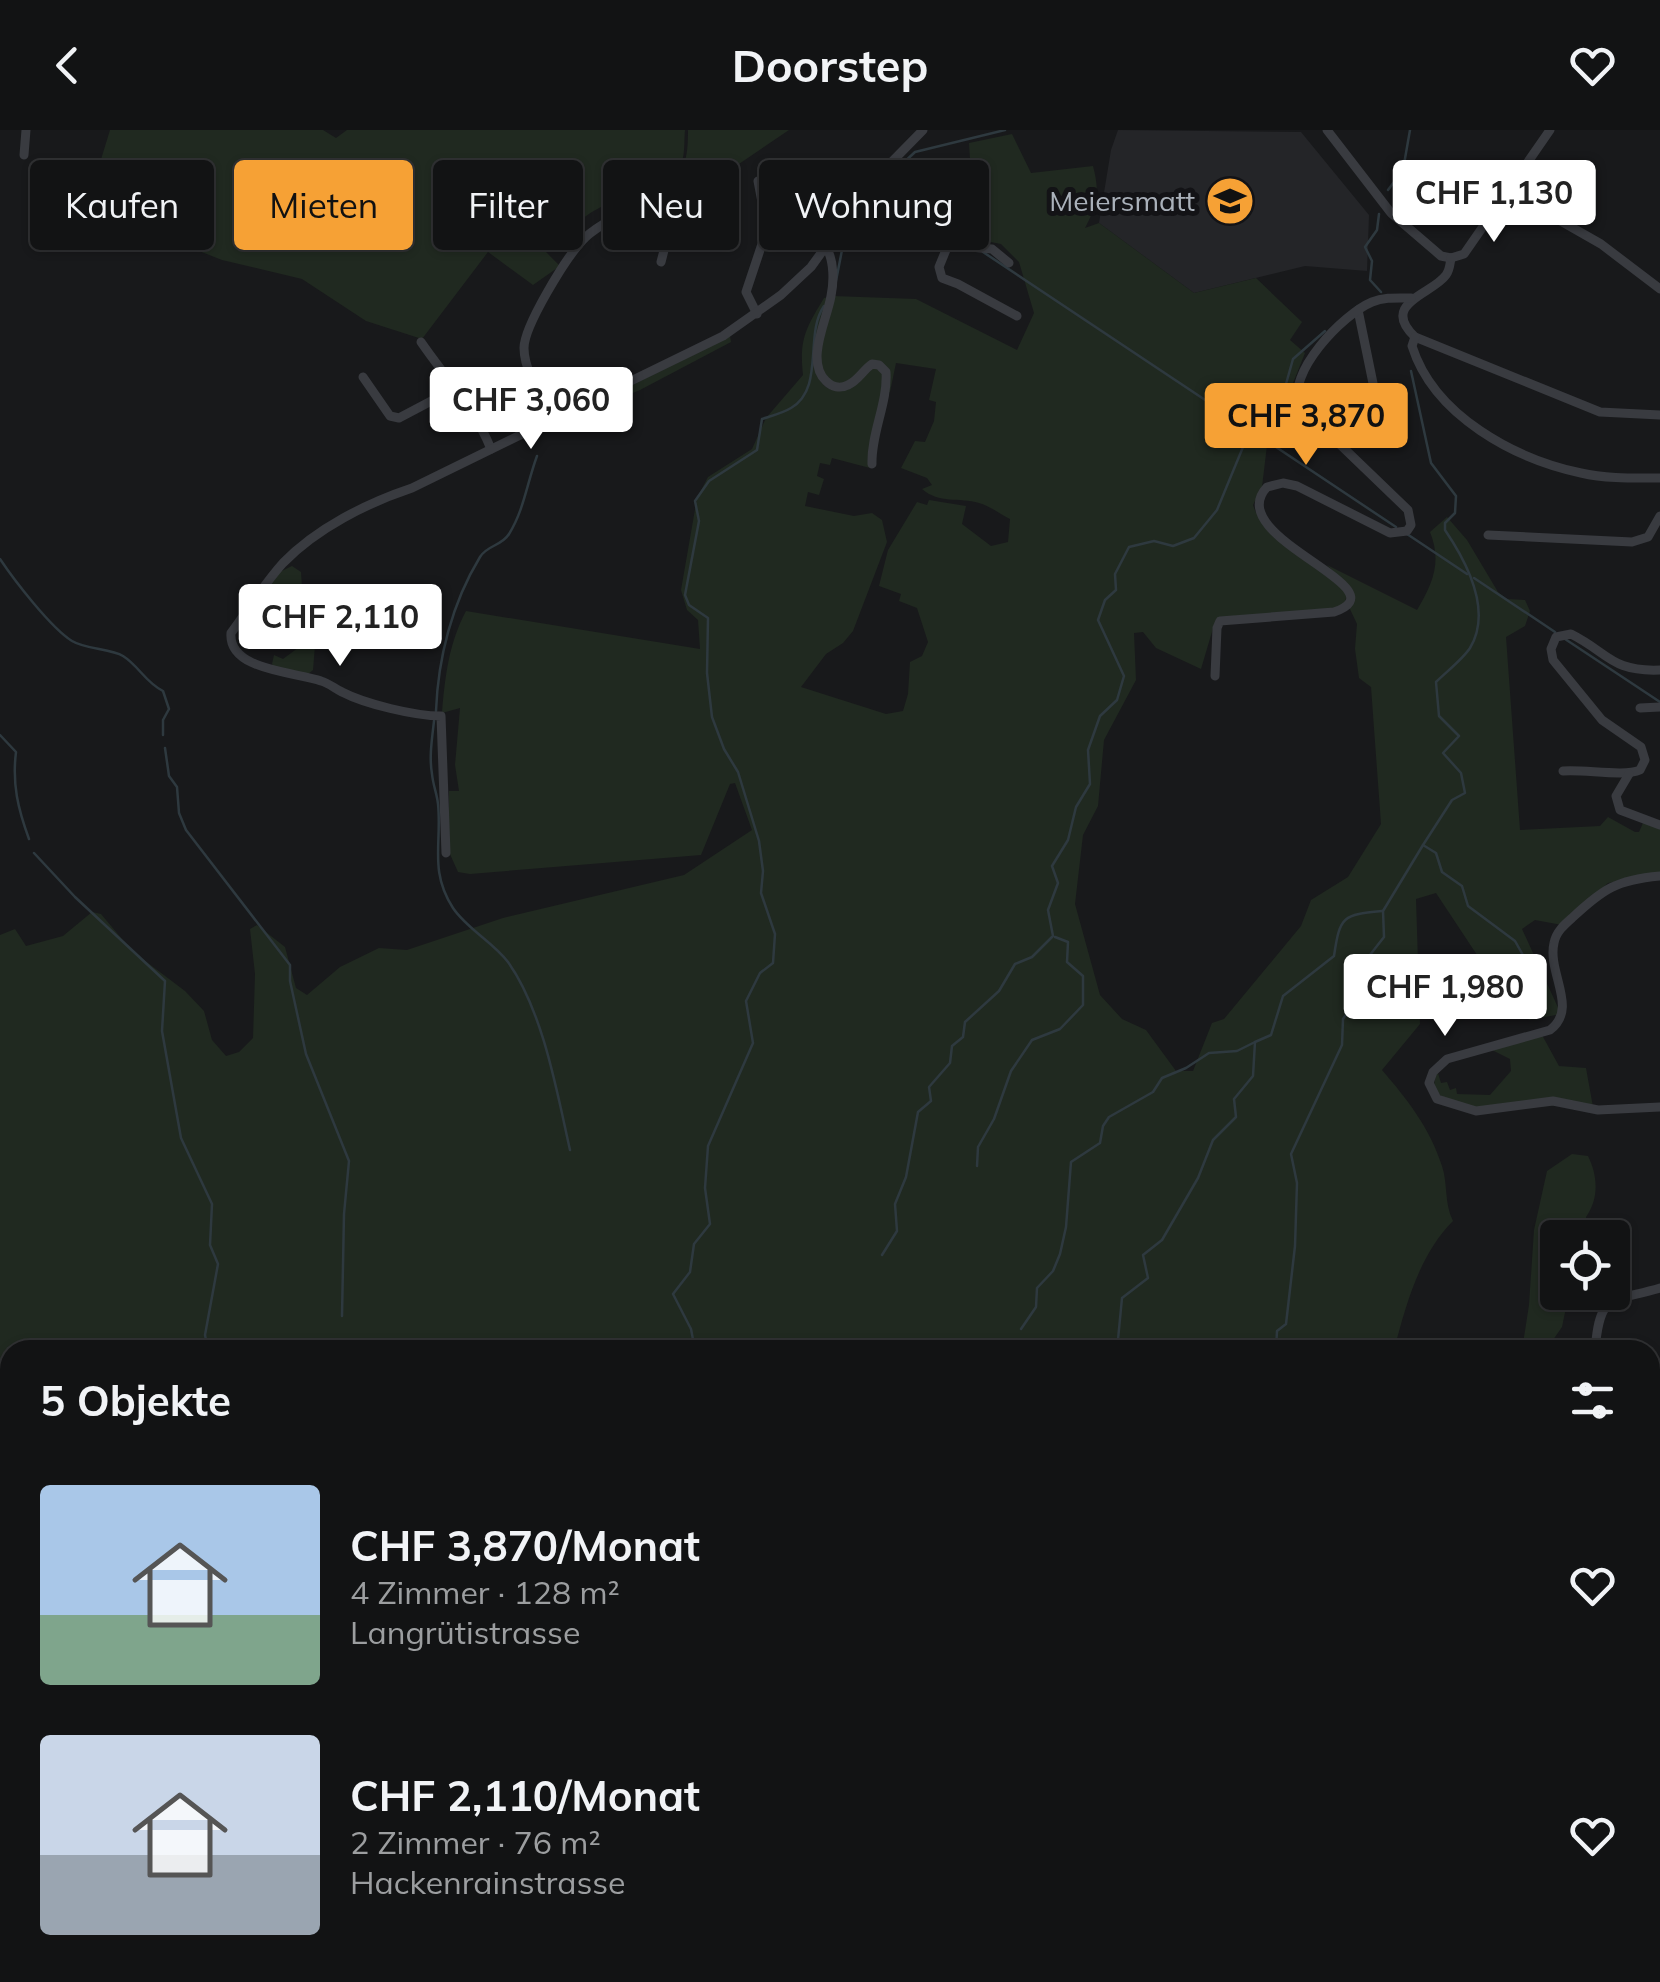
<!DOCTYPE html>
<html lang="de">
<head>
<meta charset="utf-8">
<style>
	:root { --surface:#121314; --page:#1b1c1d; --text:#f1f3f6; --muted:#9c9ea0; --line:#313234; --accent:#f6a135 }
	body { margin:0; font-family:Mulish,sans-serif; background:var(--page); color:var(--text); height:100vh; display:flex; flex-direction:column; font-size:38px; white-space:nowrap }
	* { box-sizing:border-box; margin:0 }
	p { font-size:32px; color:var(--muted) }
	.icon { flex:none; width:55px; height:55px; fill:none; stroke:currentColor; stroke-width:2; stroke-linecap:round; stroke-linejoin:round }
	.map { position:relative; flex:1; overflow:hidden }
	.details { position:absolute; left:0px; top:1210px; width:1660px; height:642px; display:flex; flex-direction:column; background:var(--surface); border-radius:30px 30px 0 0; box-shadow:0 2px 8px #0004,0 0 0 2px var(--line) }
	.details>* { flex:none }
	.top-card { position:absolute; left:30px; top:30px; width:1000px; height:90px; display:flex; gap:20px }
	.buttons { position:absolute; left:1540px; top:1090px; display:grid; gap:20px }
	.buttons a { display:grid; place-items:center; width:90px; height:90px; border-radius:10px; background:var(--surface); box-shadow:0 2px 8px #0004,0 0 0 2px var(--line); font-size:50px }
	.price { position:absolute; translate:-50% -85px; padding:0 22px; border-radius:10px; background:#fff; color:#222; font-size:32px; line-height:65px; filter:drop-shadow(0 2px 5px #0008) }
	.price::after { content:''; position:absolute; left:50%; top:60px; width:30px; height:22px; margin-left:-15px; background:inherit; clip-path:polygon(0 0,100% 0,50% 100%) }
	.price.selected { background:var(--accent); color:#111 }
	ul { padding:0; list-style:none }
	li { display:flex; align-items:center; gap:30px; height:250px; padding:0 40px }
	li span { display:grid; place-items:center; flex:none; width:280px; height:200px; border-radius:10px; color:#555 }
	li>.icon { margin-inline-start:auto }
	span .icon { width:120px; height:120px; fill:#fffc; stroke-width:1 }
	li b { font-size:42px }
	h2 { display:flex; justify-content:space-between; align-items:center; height:120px; padding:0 40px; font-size:42px }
	.tag { padding:0 35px; border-radius:10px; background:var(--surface); box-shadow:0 2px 8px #0004,0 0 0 2px var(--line); font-size:35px; line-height:90px }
	.tag.selected { background:var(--accent); color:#111 }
	header { display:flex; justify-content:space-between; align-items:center; height:130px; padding:0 40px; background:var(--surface); font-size:45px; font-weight:700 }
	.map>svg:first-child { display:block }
</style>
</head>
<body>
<header><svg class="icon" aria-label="back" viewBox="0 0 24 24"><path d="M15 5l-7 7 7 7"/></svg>Doorstep<svg class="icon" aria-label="heart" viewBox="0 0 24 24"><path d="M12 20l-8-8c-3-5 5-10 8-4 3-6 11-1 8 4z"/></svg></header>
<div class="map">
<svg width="1660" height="1852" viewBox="0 0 1660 1852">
	<rect width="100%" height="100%" fill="#18191b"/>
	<path fill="#242528" d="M1118 0 1301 2 1369 85 1367 141 1305 136 1194 163 1099 93 1111 20Z"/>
	<g fill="#202920">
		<path d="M110 0H323L336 8 347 0H685C684 10 685 22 682 32 672 62 602 66 580 92L553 83 533 109 560 136 533 155 488 122 422 209 366 191 302 149 222 130 194 119 127 79 91 62Z"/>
		<path d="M688 0H789L733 38 659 57C686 46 688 27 688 0Z"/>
		<path d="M1012 4 1031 43 1093 36C1100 62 1097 75 1085 98L1099 93 1194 163 1256 148 1302 192 1290 210 1305 223 1291 258 1271 282 1262 357 1253 375C1268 421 1326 425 1347 462L1345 473 1336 479 1220 487 1214 495 1201 539 1156 518 1143 502 1134 503 1136 550 1104 610 1098 676 1083 705 1075 774 1100 865 1122 889 1146 900 1176 941H1193L1212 893 1224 889 1301 796 1311 770 1348 747 1381 694 1371 557 1359 548 1355 519 1357 494 1349 477 1351 460 1327 435 1417 480C1433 453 1442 432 1430 402L1447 387 1467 410 1498 462 1507 469 1525 470 1530 481 1525 496 1506 507 1520 700 1600 696 1608 687 1635 702H1639L1643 693 1660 697V745L1608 753 1562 795 1535 790 1522 799 1561 884 1529 890 1518 856 1483 834 1436 763 1416 769 1420 894 1382 940C1407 969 1430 998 1442 1036 1448 1054 1444 1073 1453 1091 1419 1125 1406 1175 1394 1220H10V1842H869L879 1852H0V805L15 799 26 816 63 806 92 782 101 784 132 821 185 861 204 881 212 910 226 926 239 922 253 908 255 844 250 799 257 795 285 817 296 858 307 865 340 837 379 818 407 820 503 788 684 745 752 700 735 653 730 654 701 725 470 744 458 742 449 722V661H459L455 635 460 578 442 583C445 546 449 513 466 481L700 519 698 490 687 480 681 460 697 368 708 347 752 319 766 288 803 245C799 209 806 198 824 168L829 167C826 185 796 270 845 259 859 256 863 240 877 237L882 242C888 273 867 305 870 338L832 328 830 335 820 333 817 346 824 349 819 365 808 362 805 376 854 386 872 383 882 390 887 412 853 501 843 513 826 524 801 557 886 584 903 581 908 564 910 532 922 526 928 512 917 478 899 471 901 464 879 456 888 420 917 372 927 375 929 370 966 376 962 394 991 416 1008 412 1010 389C1000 384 990 376 979 373 959 367 939 374 922 359L932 355 927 348 901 338 915 311 925 312 934 291 936 272 929 270 936 239 896 233 890 262H887C889 250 887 221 866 234 855 242 845 265 828 250 811 235 829 185 833 166L916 169 1017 220 1034 183 1019 132 1001 114 975 109 969 13Z"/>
		<path d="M730 206 731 212 640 260 585 283 589 277Z"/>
		<path d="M292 436 301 442 302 457 314 469 302 487 303 492 260 467 276 444Z"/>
		<path d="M306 512 315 515 313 540 308 544 275 539 272 534 274 525 283 529Z"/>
		<path d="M1542 905 1559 936 1586 938 1593 977C1544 967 1472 999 1433 959L1437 940 1441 953 1447 952 1450 960 1456 958 1457 964 1490 965 1511 941 1510 929 1488 918Z"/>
		<path d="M1572 1024 1588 1026C1598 1046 1599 1069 1586 1087L1590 1107 1558 1108V1162L1569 1163 1562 1197 1546 1220H1522L1529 1175 1534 1100 1547 1041Z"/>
		<path d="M1660 1464V1852H1567L1562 1843 1650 1842V1466Z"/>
		<path d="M931 1842 1077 1843 1088 1852H919Z"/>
		<path d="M1093 1843H1497L1488 1846 1490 1852H1107Z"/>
	</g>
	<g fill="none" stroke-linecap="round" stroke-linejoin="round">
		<g stroke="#2e393f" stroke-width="2.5">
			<path d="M1388 60 1403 40 1410 0"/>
			<path d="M1379 84 1377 100 1365 117 1372 131 1370 150 1381 162"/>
			<path d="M968 112 881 54 915 22 1005 0"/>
			<path d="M983 122 1396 397"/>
			<path d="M835 156 843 115 854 97"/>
			<path d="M1407 404 1467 444"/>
			<path d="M0 429C14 450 51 498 72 511 85 519 111 519 123 526 139 536 145 552 163 561L169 579 163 590V605"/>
			<path d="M1474 448 1555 502"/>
			<path d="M1565 509 1660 572"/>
			<path d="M436 581C438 528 452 473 480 427 487 415 502 416 509 404 524 380 527 353 537 326"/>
			<path d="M434 591C432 609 429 627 432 644 433 655 437 664 438 674 442 713 429 741 453 778 467 799 493 812 508 832 543 881 557 962 570 1020"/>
			<path d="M0 605 16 622C12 654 18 679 29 709"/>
			<path d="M165 618 169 646 177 657 179 683 186 700 290 835V851L306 924 349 1031 344 1084 342 1186"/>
			<path d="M1423 715 1436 723 1442 742 1462 756 1468 776 1515 811 1537 850 1535 866 1540 878"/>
			<path d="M34 723 75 767 165 851 162 901 181 1008 212 1074 210 1115 218 1134 205 1205 208 1220"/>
			<path d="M1053 806 1048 780 1058 753 1052 736 1068 710 1076 677 1090 654 1088 620 1100 586 1117 570 1124 546 1098 490 1105 470 1116 460 1115 444 1129 417 1154 411 1173 416 1194 408 1217 380 1255 288 1286 254 1293 229 1325 201"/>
			<path d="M977 1036 978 1017 994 989 1011 941 1032 910 1060 899 1083 875V846L1067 832 1068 812 1055 807"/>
			<path d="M882 1125 897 1101 895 1074 906 1047 918 982 931 971 929 957 950 933 952 916 963 907 965 892 999 861 1015 834 1032 827 1052 807"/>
			<path d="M1021 1199 1036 1177 1037 1158 1053 1141 1060 1124 1066 1097 1071 1032 1100 1013 1103 996 1109 987 1153 962 1162 948 1186 938 1209 923 1237 921 1255 912"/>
			<path d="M695 1220 691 1199 673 1164 690 1142 694 1114 710 1094 705 1058 708 1016 753 913 746 871 760 843 773 833 775 804 761 763 763 741 759 711 738 642 724 619 712 587 707 543 708 488 689 475 685 465 699 391 695 371 709 351 757 320 762 289C771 286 783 283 791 278 825 258 804 205 824 176"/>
			<path d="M1117 1220 1122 1168 1148 1148 1143 1125 1162 1110 1198 1048 1213 1010 1236 987 1234 969 1253 946 1255 912 1271 905 1283 866 1334 826C1340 785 1343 785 1383 781"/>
			<path d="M1276 1220 1277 1201 1286 1194 1295 1116 1297 1053 1291 1024 1342 915 1343 889 1354 873 1348 853 1384 807 1383 781 1423 715 1452 670 1465 663 1461 643 1443 623 1459 606 1439 586 1436 552C1446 542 1462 530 1470 518 1493 480 1466 431 1445 400V393L1455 383 1456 366 1431 333 1411 241"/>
			<path d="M0 1309 10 1311"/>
			<path d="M0 1353 10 1357"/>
			<path d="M1659 1493H1660"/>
			<path d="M5 1570 10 1580"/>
			<path d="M170 1842 172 1852"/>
			<path d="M664 1842 665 1852"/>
			<path d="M779 1852 782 1842"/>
			<path d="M1119 1852 1126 1842"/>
		</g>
		<g stroke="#393b40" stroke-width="9">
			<path d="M1327 0 1391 83 1441 126 1451 128"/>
			<path d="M24 25 26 0"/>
			<path d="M1508 61 1601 114 1660 159"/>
			<path d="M849 85 863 92 906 91 948 115"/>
			<path d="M827 119C834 131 834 152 831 166 827 190 805 231 826 251 832 257 840 259 848 255 858 251 863 240 872 234L879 235 886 242C888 273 871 303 872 334"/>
			<path d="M1451 128C1450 133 1450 140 1446 145 1433 164 1379 173 1415 207L1600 282 1660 285"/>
			<path d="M1451 128 1464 124 1550 0"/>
			<path d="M1009 133 992 119 948 115 939 137 942 148 958 154 1017 186"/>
			<path d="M1358 180 1384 307"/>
			<path d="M757 184 746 162 767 99 758 51"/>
			<path d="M1415 207 1412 216C1434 286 1515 329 1581 343 1607 349 1634 348 1660 348"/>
			<path d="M421 212C445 247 475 279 491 319"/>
			<path d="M363 247 390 286 399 288 454 259"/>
			<path d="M554 289C543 269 524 242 524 218 524 196 566 128 582 111 590 101 603 95 613 88 632 75 663 48 674 82L661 132"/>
			<path d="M1488 405 1632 412 1648 407 1660 386"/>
			<path d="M1215 546 1217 498 1220 491 1334 482C1406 458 1220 408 1267 357L1283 353 1297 356 1390 403 1407 401 1411 395 1408 380 1300 276C1285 244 1343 184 1372 172 1384 167 1397 168 1411 168"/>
			<path d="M1640 578 1660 577"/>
			<path d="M1563 641C1584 639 1624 647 1640 640L1645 630 1641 617 1602 590 1553 530 1551 519 1556 507 1571 504C1609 523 1611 542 1660 540"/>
			<path d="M1629 644 1616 666 1620 680 1660 695"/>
			<path d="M446 723 441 586C415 586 365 574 342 562 335 559 329 553 321 551 297 542 228 541 231 503 248 480 264 454 283 433 317 398 367 373 412 358L723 206 781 165 811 137 873 51 923 0"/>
			<path d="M1660 746C1616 750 1603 759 1572 788 1564 795 1556 802 1554 813 1547 843 1579 878 1550 900L1447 929 1433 942 1429 953 1437 969 1476 981 1553 971 1598 980 1660 977"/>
			<path d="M1595 1220C1600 1163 1609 1173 1660 1158"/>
			<path d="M1650 1316 1660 1326"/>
			<path d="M1650 1369 1660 1370"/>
			<path d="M0 1562H10"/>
			<path d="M873 1842 882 1852"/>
			<path d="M1085 1842 1102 1852"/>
			<path d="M915 1852 924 1842"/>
		</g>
	</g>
	<defs>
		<g id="school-disc" transform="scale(2.5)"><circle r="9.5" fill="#f6a135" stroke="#131316"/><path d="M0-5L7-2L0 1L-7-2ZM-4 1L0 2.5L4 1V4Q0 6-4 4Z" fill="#111"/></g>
	</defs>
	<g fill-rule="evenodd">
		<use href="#school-disc" x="1230" y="71"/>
	</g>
	<g text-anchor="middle" stroke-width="10" stroke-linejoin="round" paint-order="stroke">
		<g font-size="28" fill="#aab1ba" stroke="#131316" text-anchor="end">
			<text x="1195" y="81">Meiersmatt</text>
		</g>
	</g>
</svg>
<div class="buttons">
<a><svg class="icon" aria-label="locate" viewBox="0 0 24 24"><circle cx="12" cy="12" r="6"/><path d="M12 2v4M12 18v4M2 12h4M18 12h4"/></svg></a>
</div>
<b class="price" style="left:1494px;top:115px">CHF 1,130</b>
<b class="price" style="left:531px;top:322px">CHF 3,060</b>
<b class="price selected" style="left:1306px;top:338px">CHF 3,870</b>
<b class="price" style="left:340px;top:539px">CHF 2,110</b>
<b class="price" style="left:1445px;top:909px">CHF 1,980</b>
<div class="top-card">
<a class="tag">Kaufen</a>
<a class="tag selected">Mieten</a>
<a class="tag">Filter</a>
<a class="tag">Neu</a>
<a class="tag">Wohnung</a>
</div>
<section class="details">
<h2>5 Objekte<svg class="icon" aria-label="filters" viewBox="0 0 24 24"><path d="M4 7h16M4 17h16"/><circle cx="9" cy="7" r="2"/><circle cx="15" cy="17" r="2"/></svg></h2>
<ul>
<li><span style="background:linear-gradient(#a9c7e8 65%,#7fa58c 0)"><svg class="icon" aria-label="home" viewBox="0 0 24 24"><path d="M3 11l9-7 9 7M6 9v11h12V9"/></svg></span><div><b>CHF 3,870/Monat</b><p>4 Zimmer · 128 m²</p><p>Langrütistrasse</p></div><svg class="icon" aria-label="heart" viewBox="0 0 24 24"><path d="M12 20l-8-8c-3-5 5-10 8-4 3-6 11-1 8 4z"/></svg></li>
<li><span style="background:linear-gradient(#c9d6e8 60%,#9aa5b1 0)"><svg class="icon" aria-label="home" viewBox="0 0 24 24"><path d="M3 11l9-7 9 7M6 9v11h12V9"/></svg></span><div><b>CHF 2,110/Monat</b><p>2 Zimmer · 76 m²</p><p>Hackenrainstrasse</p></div><svg class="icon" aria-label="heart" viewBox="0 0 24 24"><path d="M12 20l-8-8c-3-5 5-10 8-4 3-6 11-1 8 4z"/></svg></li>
</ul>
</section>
</div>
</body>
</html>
